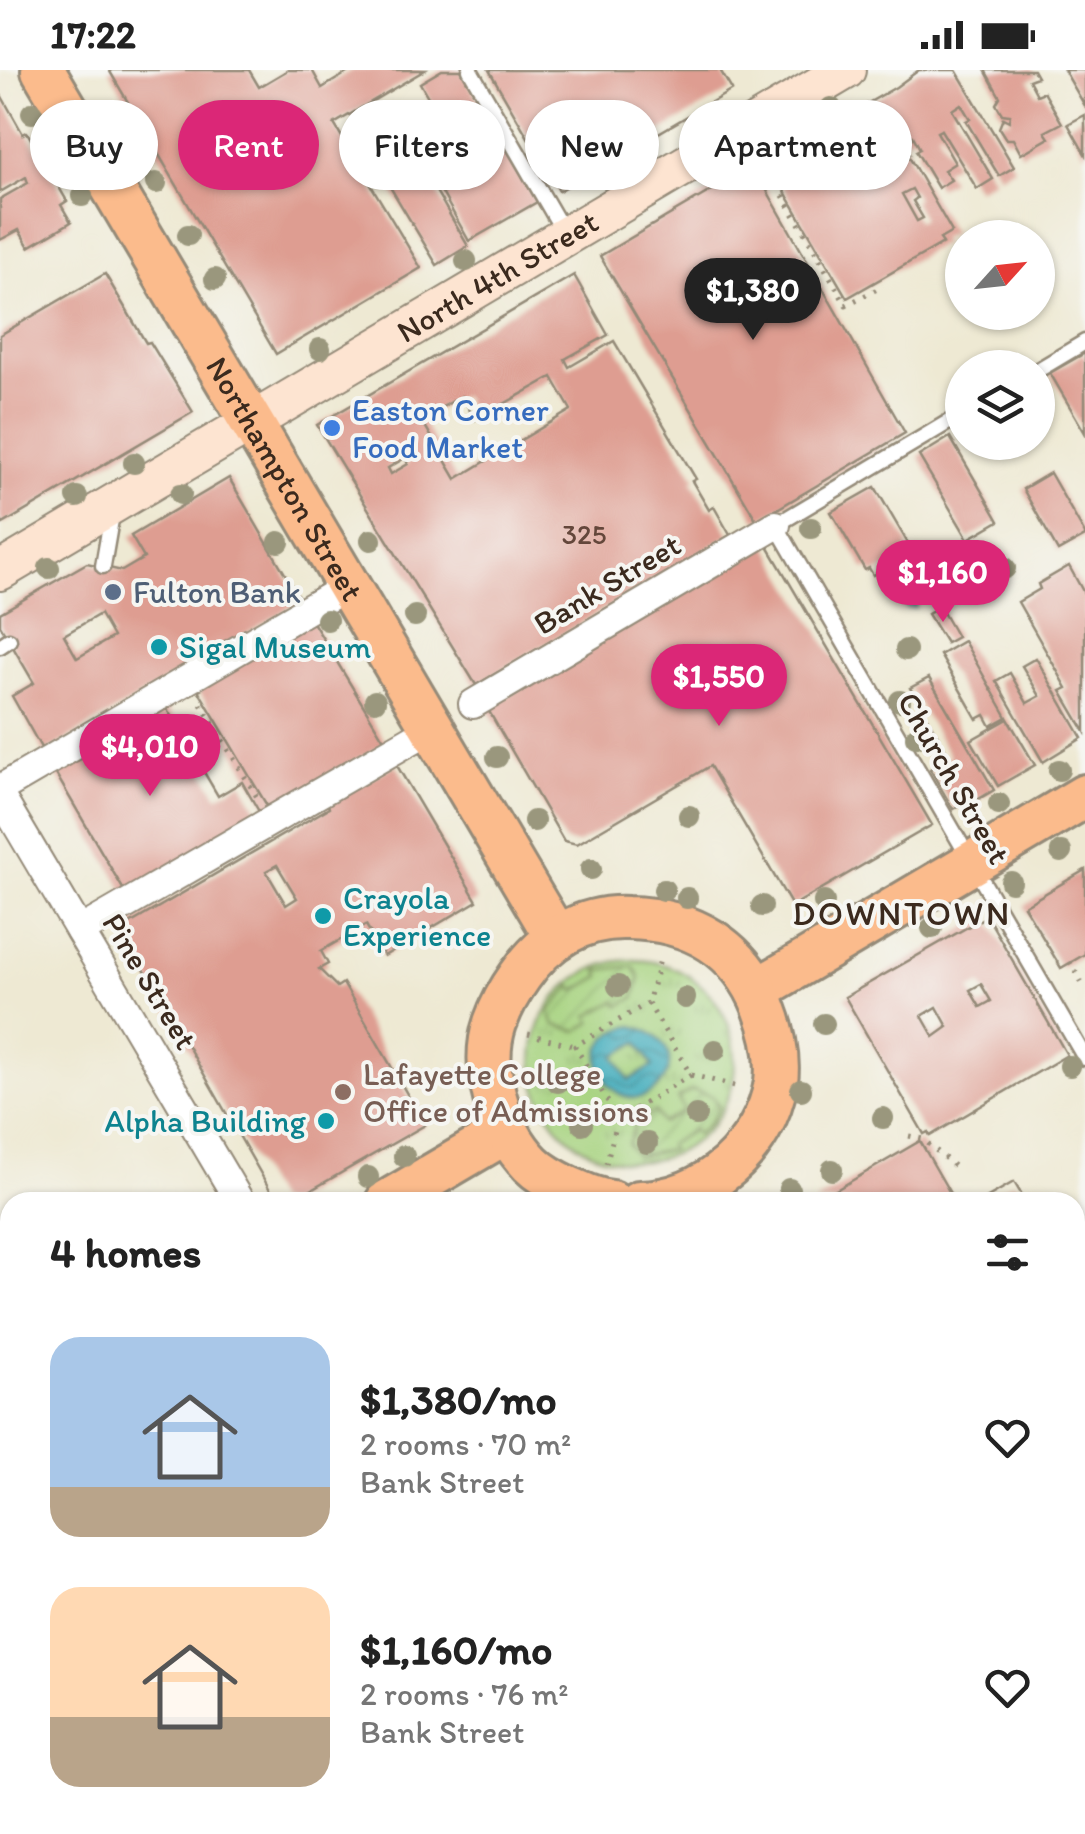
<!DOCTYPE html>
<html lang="en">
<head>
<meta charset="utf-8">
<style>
	:root { --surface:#fff; --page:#f2f2f2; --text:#222; --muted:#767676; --accent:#db2777 }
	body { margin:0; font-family:Itim,sans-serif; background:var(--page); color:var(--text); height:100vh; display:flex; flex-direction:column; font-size:38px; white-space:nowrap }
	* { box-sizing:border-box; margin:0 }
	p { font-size:32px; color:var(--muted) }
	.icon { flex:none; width:55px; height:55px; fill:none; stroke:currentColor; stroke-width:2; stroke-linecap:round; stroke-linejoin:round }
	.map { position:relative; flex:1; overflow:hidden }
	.drawer { position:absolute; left:0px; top:1122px; width:1085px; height:642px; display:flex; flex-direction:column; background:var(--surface); border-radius:30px 30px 0 0; box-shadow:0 2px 8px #0004 }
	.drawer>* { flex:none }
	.banner { position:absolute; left:30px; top:30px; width:1025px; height:90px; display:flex; gap:20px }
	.needle { width:65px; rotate:63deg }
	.tools { position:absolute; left:945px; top:150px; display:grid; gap:20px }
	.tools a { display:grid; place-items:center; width:110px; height:110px; border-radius:50%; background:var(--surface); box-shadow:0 2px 8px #0004; font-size:50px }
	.price { position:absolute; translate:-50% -85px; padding:0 22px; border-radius:35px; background:var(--accent); color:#fff; font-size:32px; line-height:65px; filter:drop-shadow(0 2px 5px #0008) }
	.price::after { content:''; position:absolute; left:50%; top:60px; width:30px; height:22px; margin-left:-15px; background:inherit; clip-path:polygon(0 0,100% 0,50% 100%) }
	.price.current { background:#222; color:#fff }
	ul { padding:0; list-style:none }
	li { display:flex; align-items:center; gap:30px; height:250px; padding:0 50px }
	li span { display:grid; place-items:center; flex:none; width:280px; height:200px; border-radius:30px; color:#555 }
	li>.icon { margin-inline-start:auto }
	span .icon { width:120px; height:120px; fill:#fffc; stroke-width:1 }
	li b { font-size:42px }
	h2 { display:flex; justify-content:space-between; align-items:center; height:120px; padding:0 50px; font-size:42px }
	.pill { padding:0 35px; border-radius:45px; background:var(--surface); box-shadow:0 2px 8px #0004; font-size:35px; line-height:90px }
	.pill.current { background:var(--accent); color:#fff }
	.status { display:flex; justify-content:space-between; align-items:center; height:70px; padding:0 50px; background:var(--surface); direction:ltr }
	.status svg { height:28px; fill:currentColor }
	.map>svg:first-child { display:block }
</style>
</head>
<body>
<div class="status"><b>17:22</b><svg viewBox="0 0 49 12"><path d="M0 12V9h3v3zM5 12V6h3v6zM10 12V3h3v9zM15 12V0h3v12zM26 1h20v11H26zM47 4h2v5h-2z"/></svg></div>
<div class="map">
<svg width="1085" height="1764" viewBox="0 0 1085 1764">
	<defs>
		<pattern id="grass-tufts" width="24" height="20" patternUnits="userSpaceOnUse" patternTransform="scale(2.5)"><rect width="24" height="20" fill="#a7d380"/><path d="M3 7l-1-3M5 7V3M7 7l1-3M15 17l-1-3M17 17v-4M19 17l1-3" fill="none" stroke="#91b56e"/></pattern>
		<pattern id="garden-furrows" width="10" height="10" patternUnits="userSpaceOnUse" patternTransform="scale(2.5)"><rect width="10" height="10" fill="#a7d380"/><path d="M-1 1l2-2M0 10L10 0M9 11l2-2" fill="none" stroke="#91b56e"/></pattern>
		<pattern id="water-waves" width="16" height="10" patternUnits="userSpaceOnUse" patternTransform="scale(2.5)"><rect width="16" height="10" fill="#3dabbb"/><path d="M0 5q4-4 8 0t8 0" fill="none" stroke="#348b97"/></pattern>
	</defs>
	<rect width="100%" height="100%" fill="#f6f6f2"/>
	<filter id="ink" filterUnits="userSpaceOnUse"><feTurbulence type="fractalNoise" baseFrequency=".01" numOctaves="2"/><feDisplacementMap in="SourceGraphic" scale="20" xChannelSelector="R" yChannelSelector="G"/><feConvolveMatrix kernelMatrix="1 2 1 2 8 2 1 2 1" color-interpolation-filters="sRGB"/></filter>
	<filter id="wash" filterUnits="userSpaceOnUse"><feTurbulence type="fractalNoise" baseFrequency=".0048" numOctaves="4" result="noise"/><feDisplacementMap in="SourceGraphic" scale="40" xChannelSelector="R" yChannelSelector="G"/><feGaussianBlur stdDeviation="2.25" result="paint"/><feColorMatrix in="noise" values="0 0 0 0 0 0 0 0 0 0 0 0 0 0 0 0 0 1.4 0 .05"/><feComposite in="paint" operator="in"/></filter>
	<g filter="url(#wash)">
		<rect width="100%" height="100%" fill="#eee9d3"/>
		<circle fill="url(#grass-tufts)" stroke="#717e4f" stroke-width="2.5" cx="634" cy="991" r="101"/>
		<g fill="url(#garden-furrows)" stroke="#717e4f" stroke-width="2.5">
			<path d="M633 896 640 907 634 928 620 936 616 931 589 946 592 952 577 961 555 955 549 942 572 916 575 921 601 906 598 900Z"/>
			<path d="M692 1020 712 1026 719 1037 710 1052 697 1065 693 1060 668 1075 671 1080 636 1086 628 1074 636 1052 655 1041 662 1053 684 1041 678 1028Z"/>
		</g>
		<g fill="url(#water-waves)" stroke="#3c6a6c" stroke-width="2.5" fill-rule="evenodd">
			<path d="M900 492C924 506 920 515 916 538H907L886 509 889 498Z"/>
			<path d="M633 956C660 961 682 987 661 1013 622 1064 559 970 633 956ZM638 972 653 996 629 1010 615 986Z"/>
		</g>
		<g id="blocks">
			<g fill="#de9d91" fill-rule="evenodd">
				<path d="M109 0H249L259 17 288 0H312L322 18 352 0H425L334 54 421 198 276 284Z"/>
				<path d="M442 0H461L537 132 469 171 441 121 455 114 427 66 444 55 420 13Z"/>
				<path d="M489 0H720L732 20 559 121Z"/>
				<path d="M919 0H956L1014 97 999 106 966 51 970 49 961 34 952 40 993 109 977 119 941 60 937 62 955 93 944 100 951 110 938 118 916 81 920 79 913 66 903 71 910 84 908 85 952 162 940 169 943 173 847 228 767 91 896 17ZM912 119 917 128 913 131 923 148 917 151 902 124Z"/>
				<path d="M985 0H1033L1037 7 1029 10 1037 25 1044 22 1062 53 1045 62 1049 68 1021 84 1013 69H1006L999 58 1003 48 1009 51 1010 45 1002 44 996 34 1000 27Z"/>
				<path d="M1064 0H1085V36Z"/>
				<path d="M0 23 23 64 27 62 67 131 61 135 71 152 29 177 19 160 0 170V129L28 113 26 107 0 122Z"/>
				<path d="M1085 45V84L1068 54Z"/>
				<path d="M408 73 468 176 437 195 375 92Z"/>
				<path d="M753 96 905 363 757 451 600 186Z"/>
				<path d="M105 204 146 273 150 272 193 342 3 454 0 449V265Z"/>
				<path d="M574 205 608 265 565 289 569 297 614 271 696 409 692 411 709 440 714 437 730 465 476 615 317 355ZM552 307 571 340 456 409 421 349 462 326 475 350ZM405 388 408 394 391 404 388 398Z"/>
				<path d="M1085 283V363L1050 303Z"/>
				<path d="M950 367 999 451 968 469 919 386Z"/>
				<path d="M1050 403 1085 464V466L1058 481 1023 419Z"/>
				<path d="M229 408 301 531 44 683 12 626 34 613 0 555V543L87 493 122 501 144 488 131 466ZM100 544 113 567 77 588 64 565Z"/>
				<path d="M875 417 909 475 906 477 910 484 873 505 869 498 865 500 831 442Z"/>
				<path d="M766 473 932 755 792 836 710 696 577 774 564 771 487 638Z"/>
				<path d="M1069 496 1085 525V662L1061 621 1067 618 1018 532 1040 519 1038 514Z"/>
				<path d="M940 537 957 567 946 573 928 544Z"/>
				<path d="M308 544 386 673 269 739 194 613Z"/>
				<path d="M964 571 1007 647 991 656 985 645 977 649 940 585Z"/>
				<path d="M1036 588 1082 668 1043 692 996 611 1010 603 1027 633 1040 626 1022 596Z"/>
				<path d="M929 608 994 720 970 734 968 730 953 739 930 699 950 687 910 618Z"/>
				<path d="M164 634 218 726 242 712 261 745 126 824 53 699Z"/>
				<path d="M1008 649 1035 695 998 716 971 670Z"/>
				<path d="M396 694 477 831 384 886 366 855 321 881 328 894 319 899 337 917 343 913 425 1055 290 1132H277L121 859 329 738 328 734ZM277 795 297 828 286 835 266 801Z"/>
				<path d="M1085 800V884L1061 898 1024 836Z"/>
				<path d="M987 846 1067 985 930 1066 928 1062 924 1064 845 927ZM981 914 991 931 980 937 970 920ZM937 937 948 957 934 967 922 946Z"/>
				<path d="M920 1071 955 1132H815L829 1124Z"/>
				<path d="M1014 1112 1026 1132H979Z"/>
				<path d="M1085 1231V1366L1075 1372V1238Z"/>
				<path d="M1075 1412 1085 1429V1452L1075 1458Z"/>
				<path d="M0 1452 10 1468V1629L5 1620 0 1623Z"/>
				<path d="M1085 1493V1537L1075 1543V1499Z"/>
				<path d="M10 1671V1755H27L12 1764H0V1677Z"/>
				<path d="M136 1755H172L177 1764H121Z"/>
				<path d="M270 1755H312L296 1764H275Z"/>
				<path d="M396 1755H429L414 1764H401Z"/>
				<path d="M453 1755H594L600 1764H438Z"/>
				<path d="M681 1755H718L703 1764H686Z"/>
				<path d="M903 1755H1025L1030 1764H908Z"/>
			</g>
		</g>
	</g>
	<g filter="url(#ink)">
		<use href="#blocks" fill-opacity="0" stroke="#948a78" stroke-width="2.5"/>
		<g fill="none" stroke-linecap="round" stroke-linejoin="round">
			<g stroke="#948a78" stroke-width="19">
				<g id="lane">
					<path d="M470 0 565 164"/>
					<path d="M1038 300 1085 272"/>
					<path d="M962 344 776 455 1085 988"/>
					<path d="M103 496 112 444"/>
					<path d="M0 576 9 570"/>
					<path d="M1075 1185 1085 1179"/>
					<path d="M661 1755 666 1764"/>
				</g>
			</g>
			<g stroke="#948a78" stroke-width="32">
				<g id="street">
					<path d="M473 634 776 455"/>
					<path d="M0 719 348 516"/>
					<path d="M0 726 240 1132"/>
					<path d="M80 861 432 658"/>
					<path d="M0 1392 10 1409"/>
					<path d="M1075 1590 1085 1584"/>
					<path d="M214 1755 219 1764"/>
					<path d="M60 1764 75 1755"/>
					<path d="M783 1764 798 1755"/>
				</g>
			</g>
			<g stroke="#948a78" stroke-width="42">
				<g id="secondary">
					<path id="s1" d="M0 501 846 0"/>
				</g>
			</g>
			<g stroke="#948a78" stroke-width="48">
				<g id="primary">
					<path id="s2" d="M43 0 556 867"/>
					<path d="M757 920 1085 726"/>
					<path d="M387 1132 508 1061"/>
					<path d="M612 1132C596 1131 583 1124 569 1118 556 1112 541 1104 531 1094 498 1061 480 997 495 953 501 936 510 920 520 906 545 869 583 846 628 848 692 849 741 878 764 937 773 960 779 988 776 1012 765 1078 706 1131 639 1132"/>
					<path d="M0 1362 10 1356"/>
					<path d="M1075 1739 1085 1756"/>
				</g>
			</g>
			<g stroke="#948a78" stroke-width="5" stroke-dasharray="2.5 8" stroke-linecap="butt">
				<path d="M762 89 846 235 883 216"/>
				<path d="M201 634 257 727"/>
				<path d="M1070 892 1084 917"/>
				<path d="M648 933 691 1005 618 1049 575 976 648 933 661 886"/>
				<path d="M528 964 574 976"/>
				<path d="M691 1005 739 1017"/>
				<path d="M909 1066 923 1069 954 1096"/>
				<path d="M606 1094 618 1049"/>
				<path d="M17 1764 32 1755"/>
			</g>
			<use href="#lane" stroke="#fff" stroke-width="14"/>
			<use href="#street" stroke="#fff" stroke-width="28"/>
			<use href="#secondary" stroke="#fde4d1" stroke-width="38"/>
			<use href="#primary" stroke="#fbbb8c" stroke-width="42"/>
		</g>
		<g fill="#9a977d">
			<circle cx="831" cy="38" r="11"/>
			<circle cx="32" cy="43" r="11"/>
			<circle cx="802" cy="56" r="11"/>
			<circle cx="640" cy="89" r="11"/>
			<circle cx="156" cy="113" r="11"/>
			<circle cx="82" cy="126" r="11"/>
			<circle cx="188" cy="165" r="11"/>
			<circle cx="466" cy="191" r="11"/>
			<circle cx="215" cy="209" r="11"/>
			<circle cx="320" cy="279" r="11"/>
			<circle cx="134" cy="393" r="11"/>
			<circle cx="181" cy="424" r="11"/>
			<circle cx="77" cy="427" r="11"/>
			<circle cx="811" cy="458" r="11"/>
			<circle cx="371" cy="470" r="11"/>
			<circle cx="279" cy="472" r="11"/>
			<circle cx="49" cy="498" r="11"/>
			<circle cx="1005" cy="498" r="11"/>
			<circle cx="415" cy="546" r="11"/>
			<circle cx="327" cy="550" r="11"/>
			<circle cx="906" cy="580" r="11"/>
			<circle cx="375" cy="631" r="11"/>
			<circle cx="900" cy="631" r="11"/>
			<circle cx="916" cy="667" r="11"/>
			<circle cx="497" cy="687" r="11"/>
			<circle cx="1059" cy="700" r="11"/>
			<circle cx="999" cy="734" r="11"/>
			<circle cx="689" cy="746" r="11"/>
			<circle cx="534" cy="751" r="11"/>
			<circle cx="1061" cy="782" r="11"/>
			<circle cx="591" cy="799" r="11"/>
			<circle cx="1011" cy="812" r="11"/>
			<circle cx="664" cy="820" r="11"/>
			<circle cx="687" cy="828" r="11"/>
			<circle cx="824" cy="832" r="11"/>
			<circle cx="762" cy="836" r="11"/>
			<circle cx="932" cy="858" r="11"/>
			<circle cx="618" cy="916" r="11"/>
			<circle cx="685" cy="928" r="11"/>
			<circle cx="824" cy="954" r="11"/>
			<circle cx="715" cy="980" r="11"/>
			<circle cx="1070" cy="996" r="11"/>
			<circle cx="558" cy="1012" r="11"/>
			<circle cx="801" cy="1020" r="11"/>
			<circle cx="696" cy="1045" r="11"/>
			<circle cx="883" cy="1048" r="11"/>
			<circle cx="582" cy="1054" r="11"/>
			<circle cx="647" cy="1073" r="11"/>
			<circle cx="404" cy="1086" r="11"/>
			<circle cx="832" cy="1100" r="11"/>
			<circle cx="368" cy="1107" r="11"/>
			<circle cx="789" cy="1119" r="11"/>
		</g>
	</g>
	<circle fill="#3f7fe0" stroke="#f6f6f2" stroke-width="4" cx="332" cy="358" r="10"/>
	<circle fill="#5c6f8a" stroke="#f6f6f2" stroke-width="4" cx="113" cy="522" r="10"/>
	<g fill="#0f9aa8" stroke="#f6f6f2" stroke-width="4">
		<circle cx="159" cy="577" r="10"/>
		<circle cx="323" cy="846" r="10"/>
		<circle cx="326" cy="1051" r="10"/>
	</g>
	<circle fill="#8d6e63" stroke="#f6f6f2" stroke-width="4" cx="343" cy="1022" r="10"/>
	<g text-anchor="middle" stroke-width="8" stroke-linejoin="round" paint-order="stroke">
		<g font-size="28" fill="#64473b">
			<text x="584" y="474">325</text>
		</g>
		<g font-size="32" fill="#3b2a1e" stroke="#f6f6f2">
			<text dy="11" stroke="none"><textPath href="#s1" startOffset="578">North 4th Street</textPath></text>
			<text dy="11" stroke="none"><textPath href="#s2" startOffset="475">Northampton Street</textPath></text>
			<text transform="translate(607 514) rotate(-31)" y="11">Bank Street</text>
			<text transform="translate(954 708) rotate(60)" y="11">Church Street</text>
			<text transform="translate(150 911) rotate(59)" y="11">Pine Street</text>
		</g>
		<g font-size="32" fill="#366cbe" stroke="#f6f6f2" text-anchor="start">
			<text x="352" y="351">Easton Corner<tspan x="352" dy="37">Food Market</tspan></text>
		</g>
		<g font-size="32" fill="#4e5e75" stroke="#f6f6f2" text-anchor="start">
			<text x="133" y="533">Fulton Bank</text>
		</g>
		<g font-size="32" fill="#0d838f" stroke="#f6f6f2" text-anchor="start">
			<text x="179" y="588">Sigal Museum</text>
			<text x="343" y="839">Crayola<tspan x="343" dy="37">Experience</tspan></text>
			<text x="306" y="1062" text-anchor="end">Alpha Building</text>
		</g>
		<g font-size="32" fill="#785e54" stroke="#f6f6f2" text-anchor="start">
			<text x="363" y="1015">Lafayette College<tspan x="363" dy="37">Office of Admissions</tspan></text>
		</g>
		<g font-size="35" letter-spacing="2.5" fill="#3b2a1e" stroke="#f6f6f2">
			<text x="902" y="855">DOWNTOWN</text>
		</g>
	</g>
</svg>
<div class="tools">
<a><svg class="needle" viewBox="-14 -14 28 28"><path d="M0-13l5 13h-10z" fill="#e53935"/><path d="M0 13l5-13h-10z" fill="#767676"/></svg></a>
<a><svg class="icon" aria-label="layers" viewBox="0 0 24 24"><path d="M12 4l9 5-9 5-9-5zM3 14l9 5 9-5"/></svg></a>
</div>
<b class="price current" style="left:753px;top:273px">$1,380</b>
<b class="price" style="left:943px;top:555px">$1,160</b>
<b class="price" style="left:719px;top:659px">$1,550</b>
<b class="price" style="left:150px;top:729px">$4,010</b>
<div class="banner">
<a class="pill">Buy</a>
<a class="pill current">Rent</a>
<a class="pill">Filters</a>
<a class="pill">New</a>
<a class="pill">Apartment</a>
</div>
<section class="drawer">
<h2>4 homes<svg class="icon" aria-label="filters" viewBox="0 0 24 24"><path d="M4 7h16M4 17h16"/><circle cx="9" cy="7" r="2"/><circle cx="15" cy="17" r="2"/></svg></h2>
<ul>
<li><span style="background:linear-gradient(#a9c7e8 75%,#b9a48a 0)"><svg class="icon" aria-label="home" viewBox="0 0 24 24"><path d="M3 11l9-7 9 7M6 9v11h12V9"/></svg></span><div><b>$1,380/mo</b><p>2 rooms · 70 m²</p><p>Bank Street</p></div><svg class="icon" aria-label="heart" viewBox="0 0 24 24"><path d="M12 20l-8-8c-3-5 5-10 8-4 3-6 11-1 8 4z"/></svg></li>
<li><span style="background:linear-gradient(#ffd9b3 65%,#b9a48a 0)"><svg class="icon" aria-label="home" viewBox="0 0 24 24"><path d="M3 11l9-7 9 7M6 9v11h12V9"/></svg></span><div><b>$1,160/mo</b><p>2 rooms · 76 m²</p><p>Bank Street</p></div><svg class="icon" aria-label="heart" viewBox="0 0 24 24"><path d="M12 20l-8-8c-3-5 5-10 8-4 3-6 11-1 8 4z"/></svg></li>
</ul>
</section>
</div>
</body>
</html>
